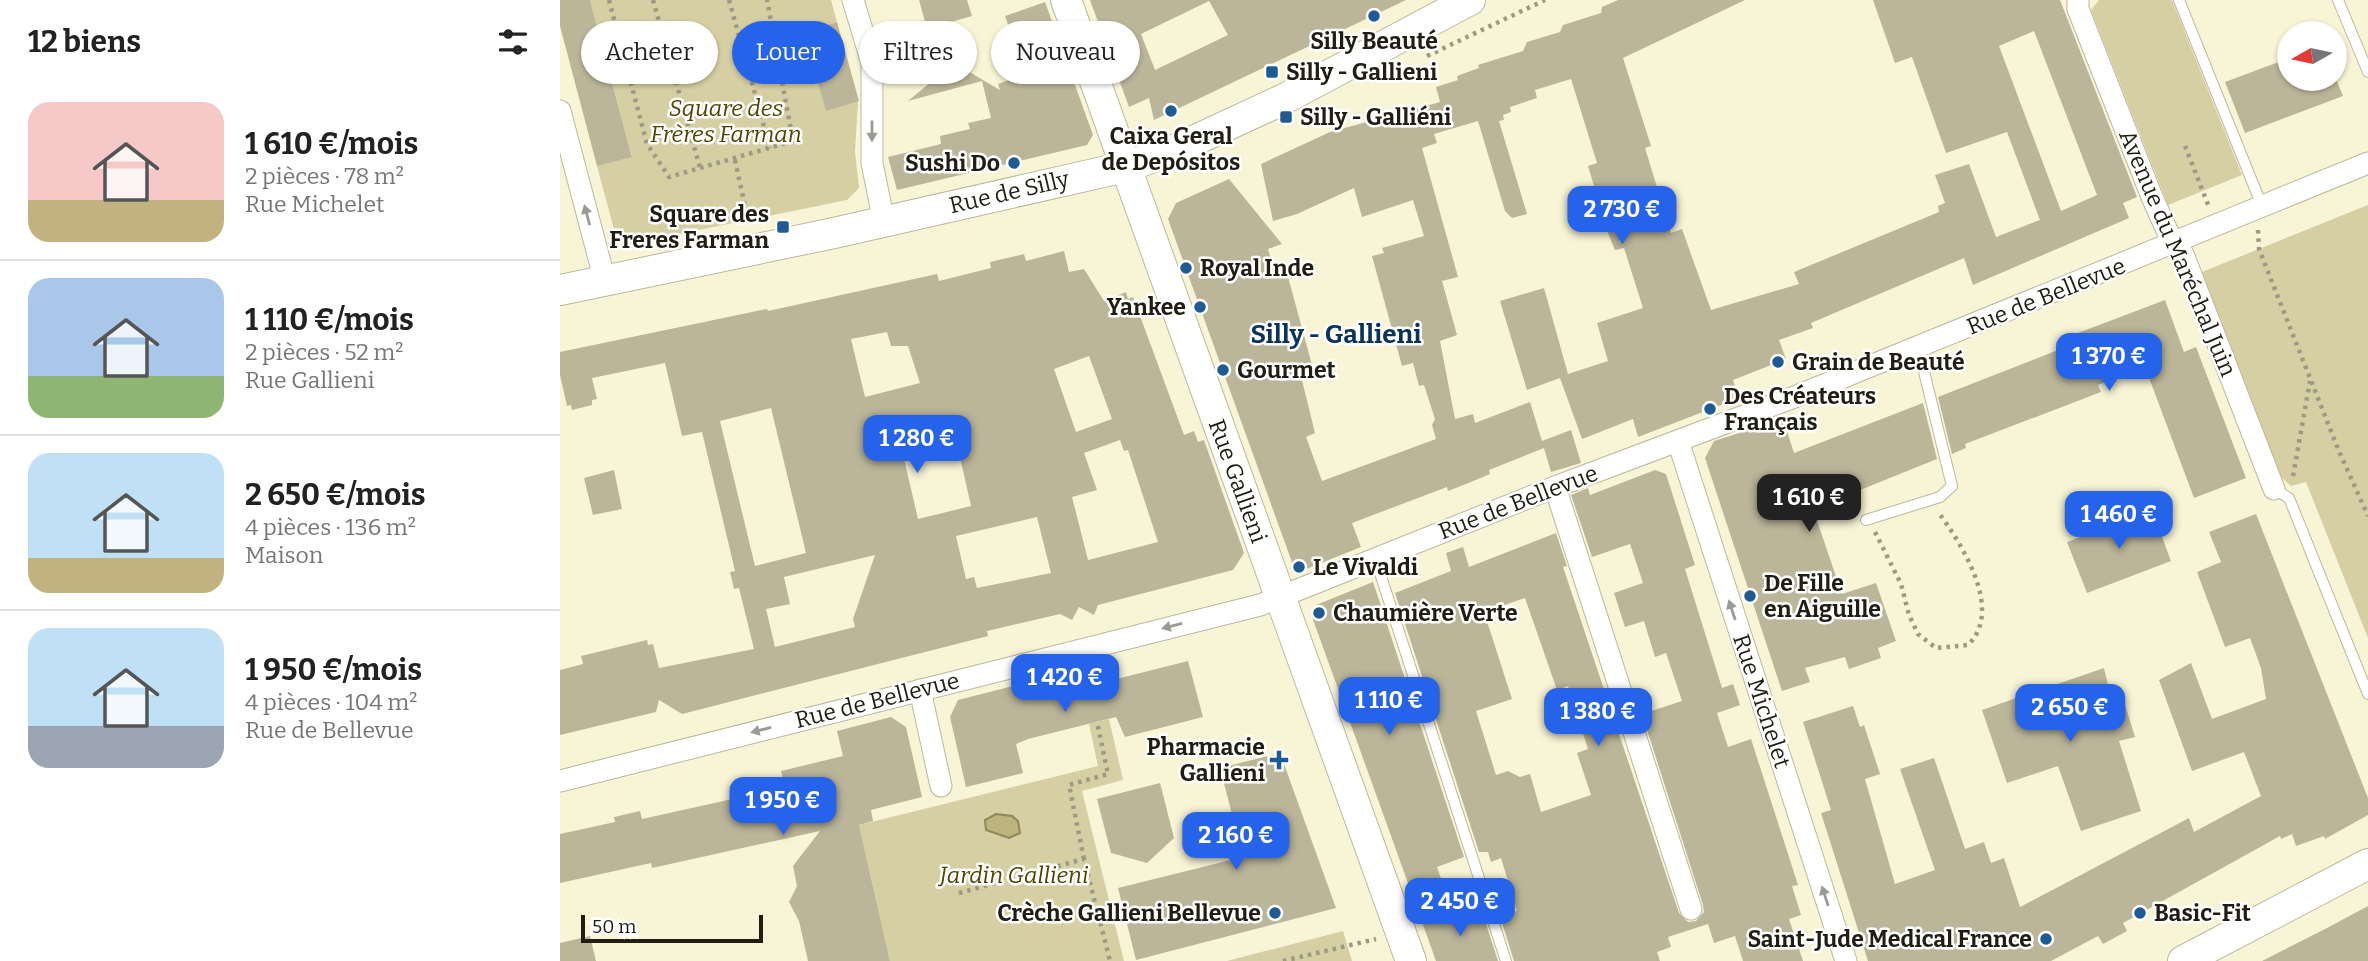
<!DOCTYPE html>
<html lang="fr">
<head>
<meta charset="utf-8">
<style>
	:root { --surface:#fff; --page:#f2f2f2; --text:#222; --muted:#767676; --line:#e0e0e0; --accent:#2563eb }
	body { margin:0; font-family:Bitter,serif; background:var(--page); color:var(--text); height:100vh; display:flex; flex-direction:column; font-size:26px; white-space:nowrap }
	* { box-sizing:border-box; margin:0 }
	p { font-size:23px; color:var(--muted) }
	.icon { flex:none; width:38px; height:38px; fill:none; stroke:currentColor; stroke-width:2; stroke-linecap:round; stroke-linejoin:round }
	.map { position:relative; flex:1; overflow:hidden }
	.side { display:flex; flex-direction:column; background:var(--surface); width:560px }
	.side>* { flex:none }
	.guide { position:absolute; left:21px; top:21px; width:665px; height:63px; display:flex; gap:14px }
	.needle { width:46px; rotate:261deg }
	.tools { position:absolute; left:1717px; top:21px; display:grid; gap:14px }
	.tools a { display:grid; place-items:center; width:70px; height:70px; border-radius:50%; background:var(--surface); box-shadow:0 2px 5px #0004; font-size:35px }
	.scale { position:absolute; left:21px; bottom:18px; width:182px; box-sizing:border-box; padding-left:7px; border:4px solid #201e13; border-top:0; font-size:19px; line-height:24px; white-space:nowrap; color:#201e13; -webkit-text-stroke:5px #fff; paint-order:stroke }
	.price { position:absolute; translate:-50% -60px; padding:0 16px; border-radius:14px; background:var(--accent); color:#fff; font-size:23px; line-height:46px; filter:drop-shadow(0 2px 4px #0008) }
	.price::after { content:''; position:absolute; left:50%; top:42px; width:21px; height:16px; margin-left:-10px; background:inherit; clip-path:polygon(0 0,100% 0,50% 100%) }
	.price.active { background:#222; color:#fff }
	ul { padding:0; list-style:none }
	li { display:flex; align-items:center; gap:21px; height:175px; padding:0 28px }
	li+li { border-top:2px solid var(--line) }
	li span { display:grid; place-items:center; flex:none; width:196px; height:140px; border-radius:21px; color:#555 }
	li>.icon { margin-inline-start:auto }
	span .icon { width:84px; height:84px; fill:#fffc; stroke-width:1 }
	li b { font-size:30px }
	h2 { display:flex; justify-content:space-between; align-items:center; height:84px; padding:0 28px; font-size:30px }
	.pill { padding:0 24px; border-radius:32px; background:var(--surface); box-shadow:0 2px 5px #0004; font-size:24px; line-height:63px }
	.pill.active { background:var(--accent); color:#fff }
	main { display:flex; flex:1; min-height:0 }
	.map>svg:first-child { display:block }
</style>
</head>
<body>
<main>
<section class="side">
<h2>12 biens<svg class="icon" aria-label="filters" viewBox="0 0 24 24"><path d="M4 7h16M4 17h16"/><circle cx="9" cy="7" r="2"/><circle cx="15" cy="17" r="2"/></svg></h2>
<ul>
<li><span style="background:linear-gradient(#f6c9c9 70%,#c2b280 0)"><svg class="icon" aria-label="home" viewBox="0 0 24 24"><path d="M3 11l9-7 9 7M6 9v11h12V9"/></svg></span><div><b>1 610 €/mois</b><p>2 pièces · 78 m²</p><p>Rue Michelet</p></div></li>
<li><span style="background:linear-gradient(#a9c7e8 70%,#8fb573 0)"><svg class="icon" aria-label="home" viewBox="0 0 24 24"><path d="M3 11l9-7 9 7M6 9v11h12V9"/></svg></span><div><b>1 110 €/mois</b><p>2 pièces · 52 m²</p><p>Rue Gallieni</p></div></li>
<li><span style="background:linear-gradient(#bfe0f5 75%,#c2b280 0)"><svg class="icon" aria-label="home" viewBox="0 0 24 24"><path d="M3 11l9-7 9 7M6 9v11h12V9"/></svg></span><div><b>2 650 €/mois</b><p>4 pièces · 136 m²</p><p>Maison</p></div></li>
<li><span style="background:linear-gradient(#bfe0f5 70%,#9aa5b1 0)"><svg class="icon" aria-label="home" viewBox="0 0 24 24"><path d="M3 11l9-7 9 7M6 9v11h12V9"/></svg></span><div><b>1 950 €/mois</b><p>4 pièces · 104 m²</p><p>Rue de Bellevue</p></div></li>
</ul>
</section>
<div class="map">
<svg width="1808" height="961" viewBox="0 0 1808 961">
	<rect width="100%" height="100%" fill="#f8f4d6"/>
	<g fill="#d6cfa3">
		<path d="M30 0H271L277 22 243 33 266 110 298 101 295 152 299 188 287 200 70 244 55 233 37 166 72 156Z"/>
		<path d="M1539 0H1612L1682 175 1608 205 1531 10Z"/>
		<path d="M1808 205V638L1746 482 1731 486 1711 468 1637 274Z"/>
		<path d="M549 719 563 780 522 791 564 961H330L299 825 538 766 529 724Z"/>
		<path d="M783 931 792 961H667Z"/>
	</g>
	<path fill="#bcb37f" stroke="#8d865f" stroke-width="2" d="M436 814 452 816 458 821 460 833 449 838 426 830 425 820Z"/>
	<g fill="#bbb69a" fill-rule="evenodd">
		<path d="M0 0H30L72 157 37 166 0 26Z"/>
		<path d="M359 0H407L412 16 367 29Z"/>
		<path d="M530 0H846L594 120 589 98 569 107ZM649 1 668 35 595 70 581 34Z"/>
		<path d="M1058 0H1185L1063 58 1091 146 1085 148 1111 233 1122 229 1151 310 1239 284 1234 272 1379 212 1378 206 1385 203 1375 175 1409 164 1436 237 1480 220 1447 132 1386 153 1352 57 1335 63 1313 0H1500L1577 197 1563 203 1569 218 1413 285 1404 258 1251 323 1253 328 1219 340 1226 359 1173 380 1180 403 1171 407 1174 400 1078 437 1073 419 1022 439 1000 378 967 390 940 301 984 288 1008 374 1048 361 1037 323 1083 308 1064 248 1055 250 1049 236 1028 166 1037 163 1011 79 975 90 977 98 950 107 951 112 943 115 944 120 939 121 967 214 952 218 945 211 918 121 874 134 877 143 862 148 898 277 882 281 897 335 880 341 895 419 913 414 915 423 970 402 982 441 1011 430 1021 463 991 472 984 448 929 470 930 474 906 484 888 491 887 487 792 523 801 547 744 570 733 565 608 219 616 203 669 179 722 244 708 249 716 276 727 273 752 365 739 368 755 433 746 437 762 481 876 439 872 425 875 419 864 385 859 386 853 363 842 366 812 256 824 253 822 248 864 236 853 200 802 217 794 188 737 214 713 221 701 164 770 132 880 102 876 87 898 80 897 76 919 68 918 65 963 51 967 42 1000 32 1003 25 1041 13 1042 7ZM1474 31 1537 195 1501 211 1439 46Z"/>
		<path d="M485 2 533 135 527 145 337 190 328 157 381 144 380 136 410 129 408 123 431 118 422 81 348 101 394 63 440 90 438 84 466 74 445 16Z"/>
		<path d="M277 22 299 101 266 111 243 32Z"/>
		<path d="M1729 58V79H1776L1783 96 1685 133 1665 82Z"/>
		<path d="M504 251 509 272 524 269 544 301 566 292 568 299 573 297 624 435 634 431 638 442 644 440 684 553 673 570 538 605 534 615 519 607 512 620 500 614 427 631 428 636 122 714 99 700 96 712 0 735V670L23 664 21 656 87 640 88 645 93 644 99 668 194 649 179 588 174 589 170 572 175 571 142 432 122 436 105 363 32 378 37 399 32 400V405L12 410 11 405 7 406 0 375V352L207 309 208 311 377 274 379 281 431 268 430 262 464 254 466 261ZM327 332 331 346H348L360 383 305 397 291 339ZM529 356 552 419 516 432 494 369ZM211 408 246 553 195 566 160 421ZM391 417 411 506 358 519 337 429ZM560 440 564 451 568 450 598 542 528 560 512 497 537 490 524 453ZM477 517 491 573 417 588 414 577 406 579 396 536ZM315 555 293 619 295 627 215 647 206 609 230 604 224 577Z"/>
		<path d="M1605 300 1624 352 1636 347 1686 478 1634 498 1585 367 1538 385 1541 392 1405 444 1406 448 1392 454 1378 397 1521 341 1518 333Z"/>
		<path d="M1363 403 1377 459 1253 509 1282 594 1316 583 1336 641 1318 648 1321 658 1289 669 1285 657 1245 668 1250 682 1222 691 1145 458 1154 441 1223 419 1234 453Z"/>
		<path d="M54 470 62 509 33 515 24 478Z"/>
		<path d="M1095 470 1106 474 1135 565 1125 569 1162 688 1173 684 1180 705 1157 713 1168 747 1191 739 1238 885 1232 886 1241 915 1229 919 1243 961H1183L1175 936 1154 943 1148 924 1108 937 1111 947 1097 952 1100 961H954L940 916 957 911 941 858 931 862 928 852H919L835 593 891 571 886 553 903 547 909 567 996 533 1007 566 1003 567 1119 913 1128 922 1136 921 1144 912 1143 905 1082 714 1122 701 1106 653 1095 657 1084 621 1065 627 1054 593 1083 583 1070 544 1032 557 1011 495 1028 488 1030 495ZM965 598 997 690 1008 686 1028 749 1017 753 1031 795 981 812 970 774 960 777 948 771 936 775 916 711 952 699 925 615 927 611Z"/>
		<path d="M1592 510 1611 561 1527 593 1507 542Z"/>
		<path d="M1696 514 1808 798V815L1765 839 1764 836 1736 846 1732 834 1721 839 1720 836 1563 923 1567 931 1543 944 1538 936 1491 961H1308L1261 813 1271 810 1243 722 1293 706 1300 727 1304 725 1320 774 1305 779 1335 884 1375 870 1340 769 1374 758 1405 849 1424 842 1431 863 1444 858 1460 907 1629 818 1634 832 1701 796 1684 752 1632 771 1599 680 1631 663 1652 719 1706 699 1701 668 1690 638 1665 647 1637 572 1661 562 1649 532Z"/>
		<path d="M813 582 904 857 877 867 887 896 857 908 751 614 756 605Z"/>
		<path d="M628 661 643 717 565 737 556 717 468 739 456 744 463 773 406 787 390 717 398 700 517 670 521 688Z"/>
		<path d="M1544 668 1551 698 1562 695 1575 737 1559 741 1581 811 1521 831 1498 766 1447 783 1422 710Z"/>
		<path d="M331 717 346 727 362 797 311 810 313 821 299 825 330 961H248L239 921 229 902 237 886 233 866 260 831 92 868 91 863 0 883V834L55 822 54 817 80 811 82 819 208 791 223 779 221 771 283 756 277 731Z"/>
		<path d="M720 753 776 908 576 960 558 888 683 857 660 768Z"/>
		<path d="M600 783 614 838 587 863 551 853 537 799Z"/>
		<path d="M1808 906V961H1702L1767 928Z"/>
		<path d="M898 909 925 921 938 961H876L862 922Z"/>
		<path d="M30 936 36 961H0V943Z"/>
	</g>
	<g fill="none" stroke-linecap="round" stroke-linejoin="round">
		<g stroke="#bcb89c" stroke-width="12">
			<g id="lane">
				<path d="M1619 0 1702 206"/>
				<path d="M1778 0 1808 72"/>
				<path d="M1714 489 1729 498 1808 694"/>
				<path d="M1306 520 1380 497 1392 486 1358 347"/>
				<path d="M815 558 946 961"/>
				<path d="M838 923 924 891"/>
			</g>
		</g>
		<g stroke="#bcb89c" stroke-width="23">
			<g id="street">
				<path d="M293 0 312 63V163L324 222"/>
				<path d="M1518 0V9L1592 197 1613 244 1623 254 1714 489"/>
				<path d="M0 111 45 281"/>
				<path d="M1118 441 1286 961"/>
				<path d="M995 487 1131 909"/>
				<path d="M360 690 381 786"/>
				<path d="M0 781 700 605 995 487 1237 396 1808 163"/>
			</g>
		</g>
		<g stroke="#bcb89c" stroke-width="32">
			<g id="secondary">
				<path d="M506 0 851 961"/>
				<path d="M0 290 274 233 565 167 614 150 724 99 910 0"/>
				<path d="M1623 961 1808 864"/>
			</g>
		</g>
		<g stroke="#9d9a84" stroke-width="4.5" stroke-dasharray="3.5 5" stroke-linecap="butt">
			<path d="M49 0 87 144 109 177 233 141 207 0"/>
			<path d="M93 0 140 168"/>
			<path d="M169 0 210 148"/>
			<path d="M61 45 102 34"/>
			<path d="M867 56 985 0"/>
			<path d="M1625 146 1649 207"/>
			<path d="M175 160 189 225"/>
			<path d="M1698 230 1699 249 1778 449 1808 516"/>
			<path d="M1733 476 1750 381"/>
			<path d="M1315 532 1341 584 1349 615 1358 634 1376 648 1408 645C1444 610 1402 545 1379 513"/>
			<path d="M524 670 528 686"/>
			<path d="M524 859 509 785 548 774 537 722"/>
			<path d="M399 893 524 859 550 961"/>
			<path d="M723 961 816 939"/>
		</g>
		<use href="#lane" stroke="#fff" stroke-width="10"/>
		<use href="#street" stroke="#fff" stroke-width="21"/>
		<use href="#secondary" stroke="#fff" stroke-width="30"/>
	</g>
	<defs><path id="oneway-solid" d="M-6-.8H1V-3.2L6.5 0L1 3.2V.8H-6Z" transform="scale(1.75)"/></defs>
	<g fill="#9b9a95">
		<use href="#oneway-solid" transform="translate(312 131) rotate(90)"/>
		<use href="#oneway-solid" transform="translate(27 215) rotate(-105)"/>
		<use href="#oneway-solid" transform="translate(1172 610) rotate(-108)"/>
		<use href="#oneway-solid" transform="translate(612 626) rotate(166)"/>
		<use href="#oneway-solid" transform="translate(201 730) rotate(166)"/>
		<use href="#oneway-solid" transform="translate(1265 896) rotate(-108)"/>
	</g>
	<g fill="#1f5b92" stroke="#fff" stroke-width="2.5">
		<circle cx="814" cy="16" r="7"/>
		<rect x="705" y="65" width="14" height="14" rx="3.5"/>
		<circle cx="611" cy="111" r="7"/>
		<rect x="719" y="110" width="14" height="14" rx="3.5"/>
		<circle cx="454" cy="163" r="7"/>
		<rect x="216" y="220" width="14" height="14" rx="3.5"/>
		<circle cx="626" cy="268" r="7"/>
		<circle cx="640" cy="307" r="7"/>
		<circle cx="1218" cy="362" r="7"/>
		<circle cx="663" cy="370" r="7"/>
		<circle cx="1150" cy="409" r="7"/>
		<circle cx="739" cy="567" r="7"/>
		<circle cx="1190" cy="596" r="7"/>
		<circle cx="759" cy="613" r="7"/>
		<path d="M715.5 749.5h7v7h7v7h-7v7h-7v-7h-7v-7h7z"/>
		<circle cx="715" cy="913" r="7"/>
		<circle cx="1580" cy="913" r="7"/>
		<circle cx="1486" cy="939" r="7"/>
	</g>
	<g text-anchor="middle" stroke-width="5" stroke-linejoin="round" paint-order="stroke">
		<g font-size="23" font-weight="bold" fill="#201e13" stroke="#fff" text-anchor="start">
			<text x="814" y="49" text-anchor="middle">Silly Beauté</text>
			<text x="726" y="80">Silly - Gallieni</text>
			<text x="740" y="125">Silly - Galliéni</text>
			<text x="611" y="144" text-anchor="middle">Caixa Geral<tspan x="611" dy="26">de Depósitos</tspan></text>
			<text x="440" y="171" text-anchor="end">Sushi Do</text>
			<text x="209" y="222" text-anchor="end">Square des<tspan x="209" dy="26">Freres Farman</tspan></text>
			<text x="640" y="276">Royal Inde</text>
			<text x="626" y="315" text-anchor="end">Yankee</text>
			<text x="1232" y="370">Grain de Beauté</text>
			<text x="677" y="378">Gourmet</text>
			<text x="1164" y="404">Des Créateurs<tspan x="1164" dy="26">Français</tspan></text>
			<text x="753" y="575">Le Vivaldi</text>
			<text x="1204" y="591">De Fille<tspan x="1204" dy="26">en Aiguille</tspan></text>
			<text x="773" y="621">Chaumière Verte</text>
			<text x="705" y="755" text-anchor="end">Pharmacie<tspan x="705" dy="26">Gallieni</tspan></text>
			<text x="701" y="921" text-anchor="end">Crèche Gallieni Bellevue</text>
			<text x="1594" y="921">Basic-Fit</text>
			<text x="1472" y="947" text-anchor="end">Saint-Jude Medical France</text>
		</g>
		<g font-size="23" font-style="italic" fill="#4f4501" stroke="#fff">
			<text x="166" y="116">Square des<tspan x="166" dy="26">Frères Farman</tspan></text>
			<text x="454" y="883">Jardin Gallieni</text>
		</g>
		<g font-size="23" fill="#201e13" stroke="#fff">
			<text transform="translate(449 192) rotate(-13)" y="8">Rue de Silly</text>
			<text transform="translate(1618 253) rotate(67)" y="8">Avenue du Maréchal Juin</text>
			<text transform="translate(1486 296) rotate(-22)" y="8">Rue de Bellevue</text>
			<text transform="translate(678 481) rotate(70)" y="8">Rue Gallieni</text>
			<text transform="translate(958 502) rotate(-21)" y="8">Rue de Bellevue</text>
			<text transform="translate(317 700) rotate(-14)" y="8">Rue de Bellevue</text>
			<text transform="translate(1202 701) rotate(72)" y="8">Rue Michelet</text>
		</g>
		<g font-size="26" font-weight="bold" fill="#093358" stroke="#fff">
			<text x="776" y="343">Silly - Gallieni</text>
		</g>
	</g>
</svg>
<div class="tools">
<a><svg class="needle" viewBox="-14 -14 28 28"><path d="M0-13l5 13h-10z" fill="#e53935"/><path d="M0 13l5-13h-10z" fill="#767676"/></svg></a>
</div>
<div class="scale">50 m</div>
<b class="price" style="left:1062px;top:246px">2 730 €</b>
<b class="price" style="left:1549px;top:393px">1 370 €</b>
<b class="price" style="left:357px;top:475px">1 280 €</b>
<b class="price active" style="left:1249px;top:534px">1 610 €</b>
<b class="price" style="left:1559px;top:551px">1 460 €</b>
<b class="price" style="left:505px;top:714px">1 420 €</b>
<b class="price" style="left:829px;top:737px">1 110 €</b>
<b class="price" style="left:1510px;top:744px">2 650 €</b>
<b class="price" style="left:1038px;top:748px">1 380 €</b>
<b class="price" style="left:223px;top:837px">1 950 €</b>
<b class="price" style="left:676px;top:872px">2 160 €</b>
<b class="price" style="left:900px;top:938px">2 450 €</b>
<div class="guide">
<a class="pill">Acheter</a>
<a class="pill active">Louer</a>
<a class="pill">Filtres</a>
<a class="pill">Nouveau</a>
</div>
</div>
</main>
</body>
</html>
